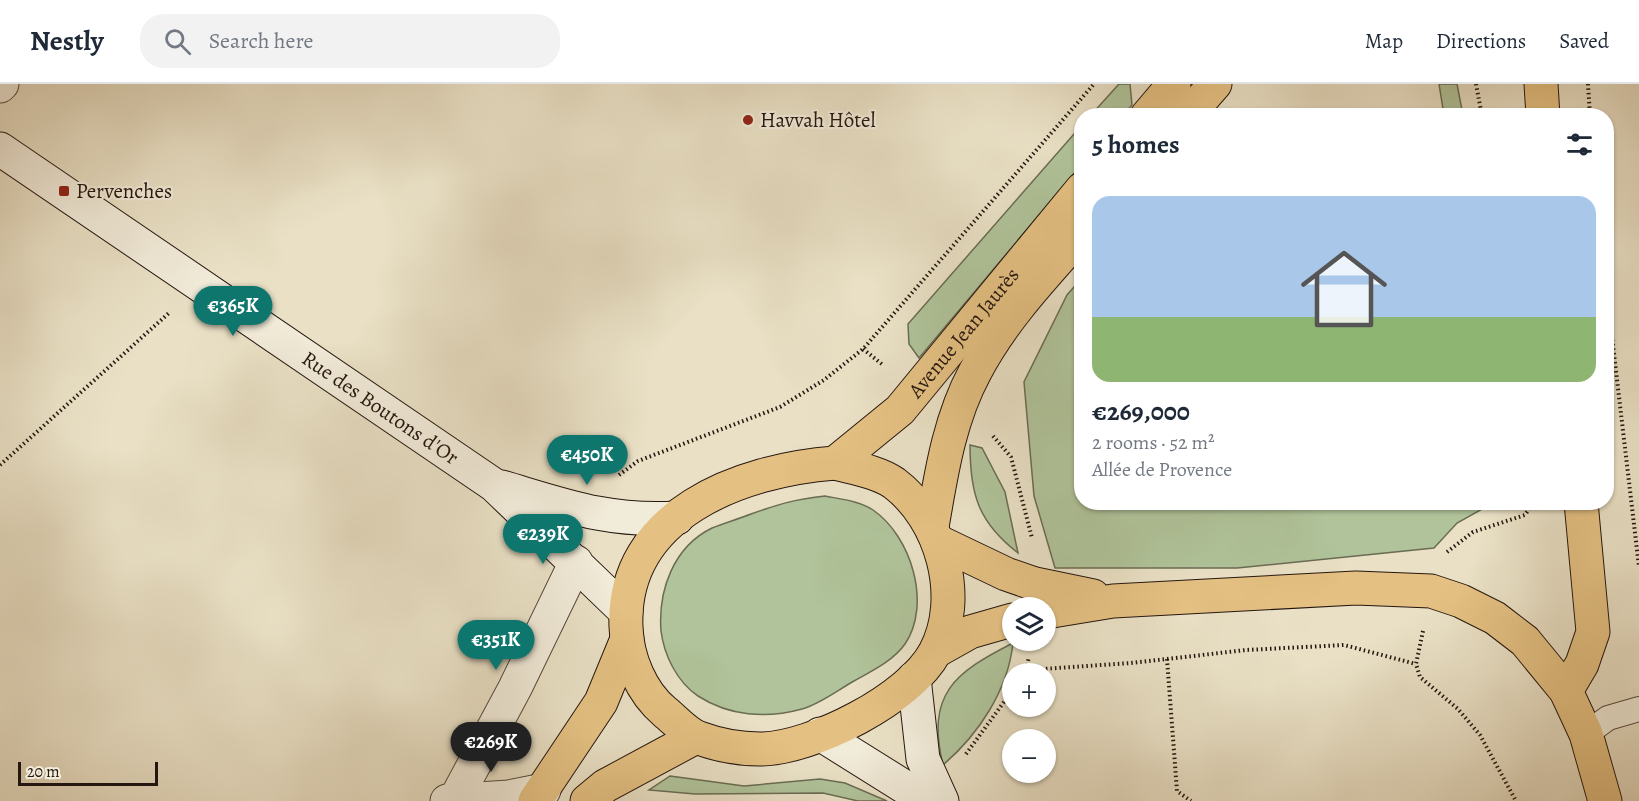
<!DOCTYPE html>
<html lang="en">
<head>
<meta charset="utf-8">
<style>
	:root { --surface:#fff; --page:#f2f2f3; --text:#1f2937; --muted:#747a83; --line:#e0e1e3; --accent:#0f766e }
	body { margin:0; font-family:Alegreya,serif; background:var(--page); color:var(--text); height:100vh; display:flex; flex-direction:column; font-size:22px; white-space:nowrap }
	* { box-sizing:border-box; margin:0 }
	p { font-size:20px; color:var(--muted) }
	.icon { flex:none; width:33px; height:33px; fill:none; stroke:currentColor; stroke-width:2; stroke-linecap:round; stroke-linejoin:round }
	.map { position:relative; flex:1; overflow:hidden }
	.details { position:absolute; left:1074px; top:24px; width:540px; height:402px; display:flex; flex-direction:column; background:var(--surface); border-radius:24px; box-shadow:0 2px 4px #0004 }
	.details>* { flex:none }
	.buttons { position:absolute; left:1002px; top:513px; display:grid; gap:12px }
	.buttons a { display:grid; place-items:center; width:54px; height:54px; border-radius:50%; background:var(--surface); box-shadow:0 2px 4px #0004; font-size:30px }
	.scale { position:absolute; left:18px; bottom:15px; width:140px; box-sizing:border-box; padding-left:6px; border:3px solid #25160f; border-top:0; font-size:16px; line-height:21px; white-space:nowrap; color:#25160f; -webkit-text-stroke:4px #f1ebd9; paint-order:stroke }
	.price { position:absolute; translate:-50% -51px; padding:0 14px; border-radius:21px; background:var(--accent); color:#fff; font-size:20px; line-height:39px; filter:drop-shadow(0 2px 3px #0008) }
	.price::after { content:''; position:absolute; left:50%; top:36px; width:18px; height:14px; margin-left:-9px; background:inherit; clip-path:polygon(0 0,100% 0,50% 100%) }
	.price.on { background:#222; color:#fff }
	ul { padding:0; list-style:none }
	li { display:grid; align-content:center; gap:12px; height:318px; padding:0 18px }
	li+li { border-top:2px solid var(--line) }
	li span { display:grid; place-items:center; height:186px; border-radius:18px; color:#555 }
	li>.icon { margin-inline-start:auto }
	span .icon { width:108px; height:108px; fill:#fffc; stroke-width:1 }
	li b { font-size:26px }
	h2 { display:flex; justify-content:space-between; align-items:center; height:72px; padding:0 18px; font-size:26px }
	header { display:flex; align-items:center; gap:36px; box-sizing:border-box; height:84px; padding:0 30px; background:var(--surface); border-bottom:2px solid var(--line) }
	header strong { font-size:28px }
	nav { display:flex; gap:33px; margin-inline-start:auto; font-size:21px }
	.search { width:420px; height:54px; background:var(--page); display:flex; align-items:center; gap:15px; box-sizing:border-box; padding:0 21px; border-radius:24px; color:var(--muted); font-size:22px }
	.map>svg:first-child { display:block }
</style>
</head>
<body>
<header>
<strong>Nestly</strong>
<div class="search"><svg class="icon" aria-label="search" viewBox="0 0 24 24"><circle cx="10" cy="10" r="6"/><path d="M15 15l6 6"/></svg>Search here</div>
<nav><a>Map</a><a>Directions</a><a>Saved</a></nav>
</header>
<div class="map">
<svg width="1639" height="717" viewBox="0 0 1639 717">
	<rect width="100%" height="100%" fill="#e9e0c5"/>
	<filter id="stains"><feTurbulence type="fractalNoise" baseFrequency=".00333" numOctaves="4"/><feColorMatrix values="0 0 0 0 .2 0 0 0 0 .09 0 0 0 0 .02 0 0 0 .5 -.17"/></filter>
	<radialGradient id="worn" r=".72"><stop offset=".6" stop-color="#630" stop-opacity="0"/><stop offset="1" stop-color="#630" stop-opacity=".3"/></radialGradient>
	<g fill="#b0c39a" stroke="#6a6c54" stroke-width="1.5">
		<path d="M1119 0H1130L1132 21 1123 31H1091Z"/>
		<path d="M1439 0H1457L1463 31H1444Z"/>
		<path d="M1081 42V81L919 274 909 260 908 240Z"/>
		<path d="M1081 195 1082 418 1493 419 1457 439 1434 464 1237 484H1055L1034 412 1024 298 1067 211Z"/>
		<path d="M970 361 982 364 1005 408 1018 469C978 438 970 410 970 361Z"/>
		<path d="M825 412C840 415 860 417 873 426 911 452 932 520 905 560 893 577 872 587 854 597 838 606 820 620 802 625 766 635 729 632 698 612 677 598 664 571 661 547 658 507 673 463 712 444 725 439 738 435 751 430 779 420 796 415 825 412Z"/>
		<path d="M1013 559C1008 606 979 650 943 681 926 610 954 589 1013 559Z"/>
		<path d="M670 692 744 702 820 695 845 699 887 717H858L823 709 695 710 649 706Z"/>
	</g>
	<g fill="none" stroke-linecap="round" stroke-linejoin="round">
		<g stroke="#56483c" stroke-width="26">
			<path id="lane" d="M1586 650 1608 634 1639 625"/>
		</g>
		<g stroke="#56483c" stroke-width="35">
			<g id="street">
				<path d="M0 2 2 0"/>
				<path d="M455 716 515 604 576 478"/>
				<path d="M447 717 509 713 544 706"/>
			</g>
		</g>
		<g stroke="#25160f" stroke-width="35">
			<g id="secondary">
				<path id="s1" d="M0 65 494 401 626 528"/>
				<path d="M502 403C566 422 608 438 677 434"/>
				<path d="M914 594 923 675 942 717"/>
				<path d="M820 650 927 717"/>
			</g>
		</g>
		<g stroke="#25160f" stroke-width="35">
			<g id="primary">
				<path d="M1541 0 1543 32"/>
				<path d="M1147 32 1174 0"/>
				<path d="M1187 32 1215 0"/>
				<path d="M835 379C854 384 878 388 894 399 942 435 964 514 935 568 911 614 812 665 760 665 740 665 718 661 699 654 687 650 675 636 665 628 641 608 627 574 626 543 621 430 741 386 835 379Z"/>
				<path id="s2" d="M835 379 900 326 1082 105"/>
				<path d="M932 443C941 391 949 336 975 288 1002 236 1043 193 1082 149"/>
				<path d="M939 458 1006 490 1035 500 1093 512"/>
				<path d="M1046 528 1113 517 1356 504 1431 507 1461 517 1495 534 1525 557 1566 607 1586 650 1605 717"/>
				<path d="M936 567 970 548 1012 536"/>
				<path d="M1566 607 1582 580 1593 548 1581 418"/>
				<path d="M535 717 601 618 627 555"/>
				<path d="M587 717 605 702 696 653"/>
			</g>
		</g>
		<g stroke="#25160f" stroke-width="4" stroke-dasharray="1.5 3" stroke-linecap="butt">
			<path d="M1476 0 1482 32"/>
			<path d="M1588 0 1590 32"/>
			<path d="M1606 202 1639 483"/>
			<path d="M863 265 883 281"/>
			<path d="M993 352 1011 373 1032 454"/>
			<path d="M0 381 169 229"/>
			<path d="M619 391 638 377 780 323 824 296 863 265 1094 0"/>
			<path d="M1447 468 1473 448 1525 431 1534 418"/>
			<path d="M1423 547 1416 580 1420 593 1458 625 1480 651 1516 717"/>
			<path d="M1167 575 1177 707 1191 717"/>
			<path d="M1028 586 1131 579 1246 566 1344 561 1416 580"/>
			<path d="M1025 590 1029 573"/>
			<path d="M966 670 1012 607"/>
		</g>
		<use href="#lane" stroke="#f1ebd9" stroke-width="24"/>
		<use href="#street" stroke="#f1ebd9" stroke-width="33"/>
		<use href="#secondary" stroke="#f1ebd9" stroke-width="33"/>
		<use href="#primary" stroke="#e4c082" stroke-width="33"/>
	</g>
	<g fill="#8f2418" stroke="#f1ebd9" stroke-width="2">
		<circle cx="748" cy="36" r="6"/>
		<rect x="58" y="101" width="12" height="12" rx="3"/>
	</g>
	<g text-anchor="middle" stroke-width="4.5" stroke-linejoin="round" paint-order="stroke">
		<g font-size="21" fill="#25160f" stroke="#f1ebd9" text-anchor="start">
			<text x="760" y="43">Havvah Hôtel</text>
			<text x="76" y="114">Pervenches</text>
		</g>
		<g font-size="21" fill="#25160f" stroke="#f1ebd9">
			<text dy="7" stroke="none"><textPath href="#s2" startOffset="184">Avenue Jean Jaurès</textPath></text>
			<text dy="7" stroke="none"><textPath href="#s1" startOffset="460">Rue des Boutons d'Or</textPath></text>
		</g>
	</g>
	<rect width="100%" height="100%" filter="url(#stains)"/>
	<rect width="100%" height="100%" fill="url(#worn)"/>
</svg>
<div class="buttons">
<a><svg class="icon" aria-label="layers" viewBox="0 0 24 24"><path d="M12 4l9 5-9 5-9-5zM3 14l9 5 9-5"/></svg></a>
<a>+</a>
<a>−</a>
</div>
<div class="scale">20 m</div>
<b class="price" style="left:233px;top:253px">€365K</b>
<b class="price" style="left:587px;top:402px">€450K</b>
<b class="price" style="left:543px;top:481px">€239K</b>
<b class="price" style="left:496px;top:587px">€351K</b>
<b class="price on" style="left:491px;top:689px">€269K</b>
<section class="details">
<h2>5 homes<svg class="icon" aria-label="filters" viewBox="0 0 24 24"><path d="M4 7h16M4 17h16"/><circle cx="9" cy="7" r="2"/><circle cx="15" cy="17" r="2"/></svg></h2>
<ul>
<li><span style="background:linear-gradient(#a9c7e8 65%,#8fb573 0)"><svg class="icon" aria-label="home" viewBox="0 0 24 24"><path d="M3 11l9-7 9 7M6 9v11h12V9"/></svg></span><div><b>€269,000</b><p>2 rooms · 52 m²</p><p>Allée de Provence</p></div></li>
</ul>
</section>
</div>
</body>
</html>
